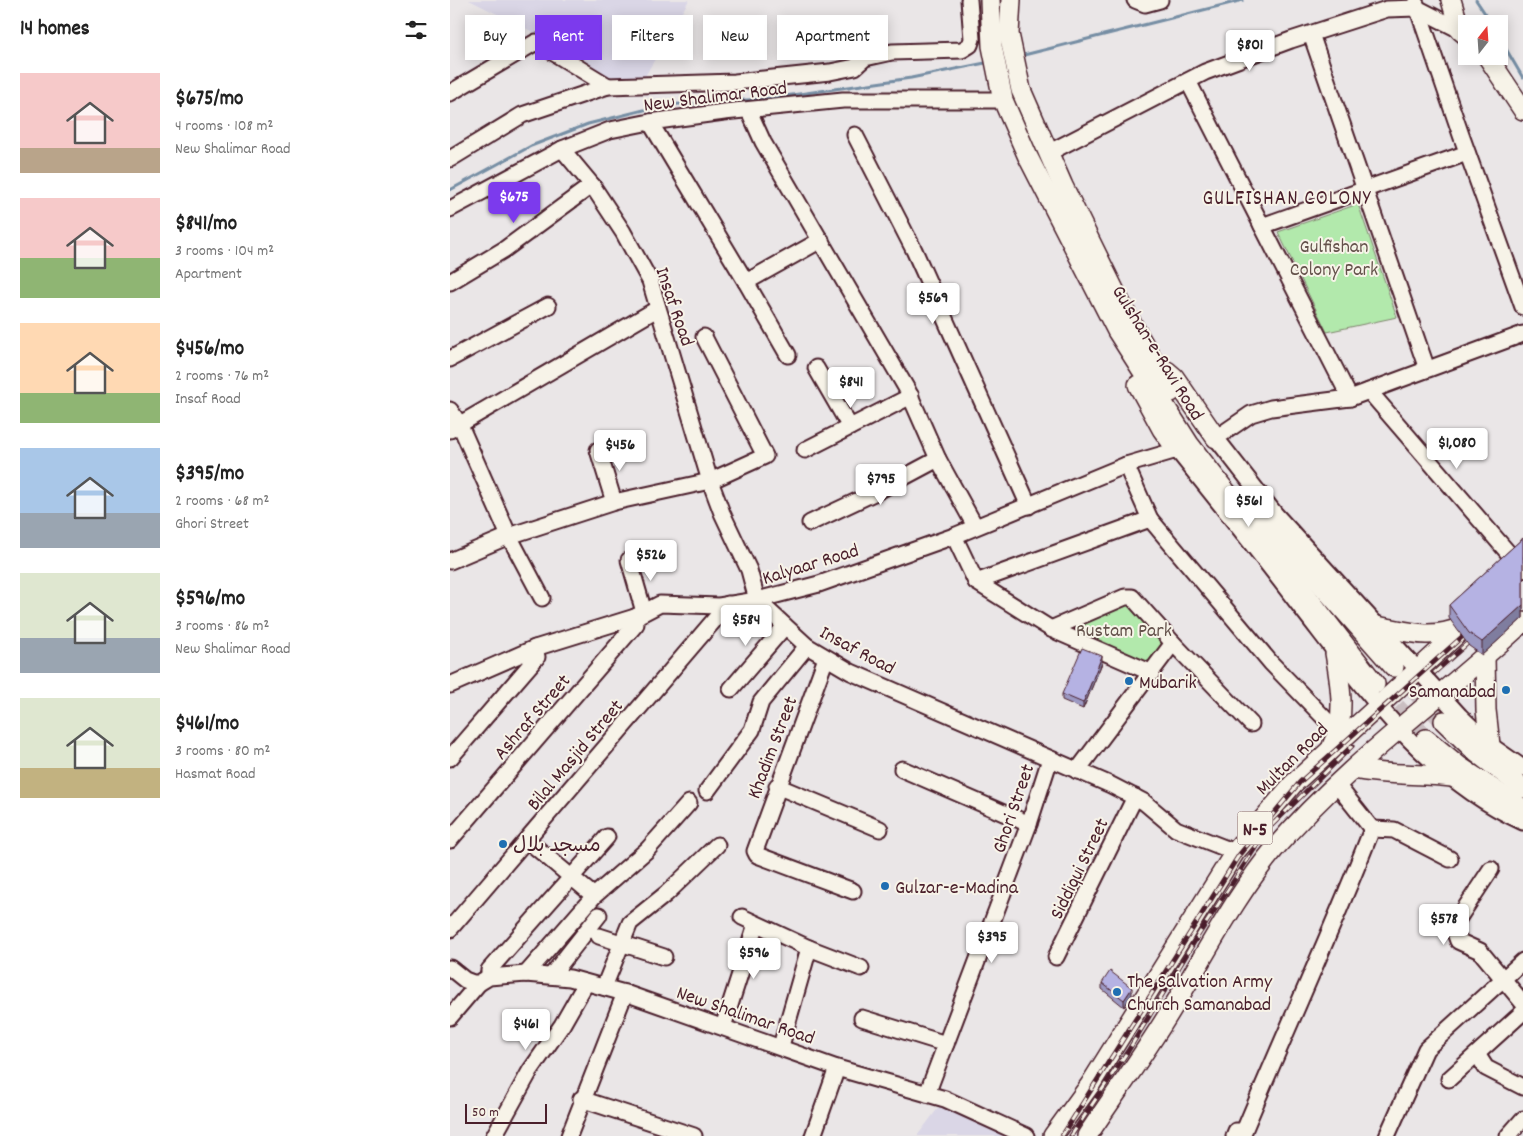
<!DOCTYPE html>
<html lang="en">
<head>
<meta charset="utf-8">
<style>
	:root { --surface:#fff; --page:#f2f2f2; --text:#222; --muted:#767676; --accent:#7c3aed }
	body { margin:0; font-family:Dekko,"Playpen Sans Arabic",sans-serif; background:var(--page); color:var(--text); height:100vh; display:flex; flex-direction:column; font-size:19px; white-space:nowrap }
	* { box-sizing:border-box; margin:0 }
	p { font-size:16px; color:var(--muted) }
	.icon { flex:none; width:28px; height:28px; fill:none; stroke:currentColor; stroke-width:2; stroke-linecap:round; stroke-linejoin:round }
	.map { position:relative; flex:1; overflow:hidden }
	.side { display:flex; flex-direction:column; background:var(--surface); width:450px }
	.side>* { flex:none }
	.banner { position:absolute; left:15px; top:15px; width:475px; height:45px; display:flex; gap:10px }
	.needle { width:32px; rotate:17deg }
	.buttons { position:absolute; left:1008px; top:15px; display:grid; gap:10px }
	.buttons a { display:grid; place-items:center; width:50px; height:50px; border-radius:0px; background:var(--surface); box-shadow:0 2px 12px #0003; font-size:25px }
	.scale { position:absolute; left:15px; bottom:12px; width:82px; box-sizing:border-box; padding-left:5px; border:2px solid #4a1f2b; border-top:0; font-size:14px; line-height:18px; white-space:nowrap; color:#4a1f2b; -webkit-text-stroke:4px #f7f3e8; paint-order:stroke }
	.price { position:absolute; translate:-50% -42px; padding:0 11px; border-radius:5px; background:#fff; color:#222; font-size:16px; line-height:32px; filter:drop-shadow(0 1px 2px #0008) }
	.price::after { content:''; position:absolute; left:50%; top:30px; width:15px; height:11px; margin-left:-8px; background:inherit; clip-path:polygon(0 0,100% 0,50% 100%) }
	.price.active { background:var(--accent); color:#fff }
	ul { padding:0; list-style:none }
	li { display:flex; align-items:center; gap:15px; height:125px; padding:0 20px }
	li span { display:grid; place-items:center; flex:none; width:140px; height:100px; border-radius:0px; color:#555 }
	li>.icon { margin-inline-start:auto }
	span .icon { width:60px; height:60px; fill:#fffc; stroke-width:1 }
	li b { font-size:21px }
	h2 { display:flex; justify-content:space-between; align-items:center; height:60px; padding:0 20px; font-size:21px }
	.chip { padding:0 18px; border-radius:0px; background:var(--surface); box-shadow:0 2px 12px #0003; font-size:18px; line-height:45px }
	.chip.active { background:var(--accent); color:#fff }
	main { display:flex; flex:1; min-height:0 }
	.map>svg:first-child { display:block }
</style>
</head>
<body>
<main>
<section class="side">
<h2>14 homes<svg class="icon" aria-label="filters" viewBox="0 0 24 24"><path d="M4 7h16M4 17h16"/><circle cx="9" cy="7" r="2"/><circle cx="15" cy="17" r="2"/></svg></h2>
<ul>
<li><span style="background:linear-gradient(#f6c9c9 75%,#b9a48a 0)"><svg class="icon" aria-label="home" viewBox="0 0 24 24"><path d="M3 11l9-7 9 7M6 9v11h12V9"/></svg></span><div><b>$675/mo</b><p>4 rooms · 108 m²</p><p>New Shalimar Road</p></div></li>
<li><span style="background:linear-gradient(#f6c9c9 60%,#8fb573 0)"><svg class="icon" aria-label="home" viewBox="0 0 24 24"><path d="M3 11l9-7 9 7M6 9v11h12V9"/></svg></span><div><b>$841/mo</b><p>3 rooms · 104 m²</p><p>Apartment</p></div></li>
<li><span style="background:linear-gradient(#ffd9b3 70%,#8fb573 0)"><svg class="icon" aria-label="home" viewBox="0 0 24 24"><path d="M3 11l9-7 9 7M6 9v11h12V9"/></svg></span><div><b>$456/mo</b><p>2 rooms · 76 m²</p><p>Insaf Road</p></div></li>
<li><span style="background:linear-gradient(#a9c7e8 65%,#9aa5b1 0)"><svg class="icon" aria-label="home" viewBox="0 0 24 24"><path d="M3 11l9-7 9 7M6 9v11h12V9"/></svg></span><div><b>$395/mo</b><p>2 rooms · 68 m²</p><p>Ghori Street</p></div></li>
<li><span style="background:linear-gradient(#dfe7d0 65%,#9aa5b1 0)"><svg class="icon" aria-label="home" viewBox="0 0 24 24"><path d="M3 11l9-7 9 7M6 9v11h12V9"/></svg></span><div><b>$596/mo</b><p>3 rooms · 86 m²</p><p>New Shalimar Road</p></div></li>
<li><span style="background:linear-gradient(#dfe7d0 70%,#c2b280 0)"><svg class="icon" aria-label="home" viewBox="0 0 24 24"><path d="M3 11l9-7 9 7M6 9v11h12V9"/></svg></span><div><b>$461/mo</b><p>3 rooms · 80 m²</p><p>Hasmat Road</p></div></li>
</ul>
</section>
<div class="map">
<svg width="1073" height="1136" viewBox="0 0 1073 1136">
	<rect width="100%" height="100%" fill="#eae6e7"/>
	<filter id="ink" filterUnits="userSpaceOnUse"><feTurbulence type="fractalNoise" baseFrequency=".02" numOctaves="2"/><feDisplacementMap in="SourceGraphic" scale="10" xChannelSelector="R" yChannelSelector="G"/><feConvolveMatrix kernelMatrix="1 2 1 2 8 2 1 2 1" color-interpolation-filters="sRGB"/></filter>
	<g filter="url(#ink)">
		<g fill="#dad6e6">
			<path d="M19 0H239L190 85 159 86 86 42 87 34Z"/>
			<path d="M495 1099 586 1136H467Z"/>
		</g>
		<g fill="#b2e9ac" stroke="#7e846c">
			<path d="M908 204 947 317 877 332 828 232Z"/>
			<path d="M675 597 723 643 700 672 601 629Z"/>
		</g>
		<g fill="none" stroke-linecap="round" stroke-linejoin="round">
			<g stroke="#768ea4" stroke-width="3">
				<path d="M1026 0 1042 24"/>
				<path d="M1049 37 1073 78"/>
				<path d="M570 56 793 0"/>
				<path d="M0 190 81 146 138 124 214 105 314 99 461 78 540 62"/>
			</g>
			<g stroke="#cabec1" stroke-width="19" stroke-dasharray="19 9" stroke-linecap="butt">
				<path d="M946 670 994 721"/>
				<path d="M927 687 976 739"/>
			</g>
			<g stroke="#4a1f2b" stroke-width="19">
				<g id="minor">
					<path d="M685 0 695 4 710 0"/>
					<path d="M966 4 1011 135 1073 307"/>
					<path d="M861 34 977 369"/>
					<path d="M738 81 900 398"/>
					<path d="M0 93 86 42 158 86"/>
					<path d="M299 111 313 142 458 391 488 459 525 526"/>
					<path d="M200 122 296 282 371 240"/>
					<path d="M405 135 464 250 579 506"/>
					<path d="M112 149 142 185 173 232 200 281 260 481 272 513 299 570 307 600 357 646 401 672 661 785 694 802 726 829 785 852"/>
					<path d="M598 153 755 72 841 40 937 9 967 8 1010 30"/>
					<path d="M0 159 72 115 158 86 285 82 380 72 405 67 415 58 442 52 512 50 520 45 522 39 519 0"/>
					<path d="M0 209 112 149 160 130 200 122 274 112 393 100H553"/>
					<path d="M812 226 1017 153"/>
					<path d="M0 282 55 249 142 185"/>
					<path d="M296 282 338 355"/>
					<path d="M1073 334 900 398 821 408 801 414 766 438 826 515 1010 716 1040 745 1073 768"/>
					<path d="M0 359 98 306"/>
					<path d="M366 368 400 427"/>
					<path d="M919 391 1073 570"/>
					<path d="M0 410 10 425 59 536 92 598"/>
					<path d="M0 430 207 309"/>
					<path d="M148 450 164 502"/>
					<path d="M355 450 461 396"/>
					<path d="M676 465 700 519"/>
					<path d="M360 523 428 491 488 459"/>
					<path d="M504 536 526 582 601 629 702 673"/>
					<path d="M179 560 194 612"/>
					<path d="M0 561 59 536 164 502 260 481 315 456 254 337"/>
					<path d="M526 582 700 519 821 663 889 733"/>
					<path d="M601 629 675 597H682L723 643 801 724"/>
					<path d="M376 658 305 851 307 855 403 891"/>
					<path d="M0 685 85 648 185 617 210 604 269 606 307 600 369 584 504 536 676 465 727 450C768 501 809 552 849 605 913 687 975 778 1073 822"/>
					<path d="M281 689 335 626"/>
					<path d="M0 758 87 657 85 648"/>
					<path d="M452 769 579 824"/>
					<path d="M627 771 723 643"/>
					<path d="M327 786 430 829"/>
					<path d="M257 791 302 730 311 702 357 646"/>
					<path d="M922 829 944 830 1000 859"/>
					<path d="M0 840 186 624 185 617"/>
					<path d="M77 840 144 896"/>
					<path d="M1041 869 1008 919 1004 930 1008 941 1030 951 1073 1003"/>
					<path d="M292 917 359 948 411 968"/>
					<path d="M0 929 278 604"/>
					<path d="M149 936 214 957"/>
					<path d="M606 957 685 797"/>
					<path d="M0 968 15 980 23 983H29L39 977 76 974 120 978 178 994 387 1068 495 1099 576 1136"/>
					<path d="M76 974 144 896 197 850 239 803"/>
					<path d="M101 976 149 915"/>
					<path d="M39 977V970L157 837"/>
					<path d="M154 987 180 923 216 894 267 845"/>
					<path d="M0 1017 29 983"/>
					<path d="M412 1018 496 1044"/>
					<path d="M273 1027 306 924"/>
					<path d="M331 1046 359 948"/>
					<path d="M1027 1054 1036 1068 1073 1087"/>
					<path d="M999 1079 1073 1012"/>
					<path d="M477 1094 579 824 600 759"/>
					<path d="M131 1099 244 1136"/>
					<path d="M44 1136 80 1071 112 1025 136 983"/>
					<path d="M119 1136 175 993"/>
					<path d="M363 1136 387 1068"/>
					<path d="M784 1136 786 1131H794C836 1030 882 931 922 829L887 785"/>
					<path d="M937 1136 976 1049 1073 961"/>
					<path d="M1058 1136 1073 1119"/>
				</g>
			</g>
			<g stroke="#4a1f2b" stroke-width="22">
				<g id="major">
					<path d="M540 0 542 46 553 100 578 157 667 331 739 444 925 684"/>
					<path d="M561 0 559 34 571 90 613 186 675 312 721 392"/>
					<path d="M1001 0 1010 30 1016 35"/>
					<path d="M1037 56 1073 110"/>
					<path d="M717 371 724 377 766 438"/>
					<path d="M688 385 712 429 727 450"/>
					<path d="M810 515 944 667"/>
					<path d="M927 626C959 632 980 640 1012 627"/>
					<path d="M1035 657 1036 710 1040 745"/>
					<path d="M994 721 1027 753 1073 788"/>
					<path d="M976 739 1010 767 1073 809"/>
					<path d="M882 746C897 718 890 683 885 653"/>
					<path d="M904 769C936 776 970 773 1002 777"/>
					<path d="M603 1136 640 1085 785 852 843 784 1027 616"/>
					<path d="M637 1136C665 1094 695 1053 721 1010 755 956 784 897 825 848 898 763 991 698 1073 622"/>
				</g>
			</g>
			<use href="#minor" stroke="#f7f3e8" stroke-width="15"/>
			<use href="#major" stroke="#f7f3e8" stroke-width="19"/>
			<g stroke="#4a1f2b" stroke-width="5">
				<g id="rail">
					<path d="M984 673 1027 635"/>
					<path d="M822 825 902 746"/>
					<path d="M612 1136 789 855 850 782 1023 627"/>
					<path d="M621 1136 678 1051 749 934 811 839"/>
				</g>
			</g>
			<use href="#rail" stroke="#f7f3e8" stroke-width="3" stroke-dasharray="9" stroke-linecap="butt"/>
		</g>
		<g fill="#9c99c3" stroke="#4a1f2b">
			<path d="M1073 538V618L1032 655 1019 646 999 618V605Z"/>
			<path d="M652 663 633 709 612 700V694Z"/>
			<path d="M652 983 682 995 674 1007 652 989Z"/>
		</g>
		<g fill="#7f7d9f" stroke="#4a1f2b">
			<path d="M1073 605V618L1032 655V642Z"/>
			<path d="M652 656V663L633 709V703Z"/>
			<path d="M682 988V995L674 1007V1000Z"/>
		</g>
		<g fill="#b5b2e3" stroke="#4a1f2b">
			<path d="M1073 538V605L1032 642 1019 633 999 605Z"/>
			<path d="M632 648 652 656 633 703 612 694Z"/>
			<path d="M660 971 682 988 674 1000 652 983Z"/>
		</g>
	</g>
	<g fill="#1f6fb2" stroke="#f7f3e8" stroke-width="2">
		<circle cx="679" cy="681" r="5"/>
		<circle cx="1056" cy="690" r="5"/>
		<circle cx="53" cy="844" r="5"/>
		<circle cx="435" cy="886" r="5"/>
		<circle cx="667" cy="992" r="5"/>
	</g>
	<g text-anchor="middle" stroke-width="4" stroke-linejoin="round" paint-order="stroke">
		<rect fill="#f7f3e8" stroke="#7e5f64" stroke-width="1" x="787.5" y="811.5" width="35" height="33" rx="4"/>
		<g font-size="19" font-weight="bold" fill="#4a1f2b">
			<text x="805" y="835">N-5</text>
		</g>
		<g font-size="20" fill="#4a1f2b" stroke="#f7f3e8">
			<text transform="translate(265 95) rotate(-7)" y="7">New Shalimar Road</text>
			<text transform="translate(226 306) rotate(71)" y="7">Insaf Road</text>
			<text transform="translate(709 352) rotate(58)" y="7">Gulshan-e-Ravi Road</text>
			<text transform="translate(360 563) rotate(-17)" y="7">Kalyaar Road</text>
			<text transform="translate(408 649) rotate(28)" y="7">Insaf Road</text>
			<text transform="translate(81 716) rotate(-49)" y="7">Ashraf Street</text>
			<text transform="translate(321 747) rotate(-69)" y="7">Khadim Street</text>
			<text transform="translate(124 754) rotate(-50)" y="7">Bilal Masjid Street</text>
			<text transform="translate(841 758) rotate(-45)" y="7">Multan Road</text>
			<text transform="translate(562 808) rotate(-71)" y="7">Ghori Street</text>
			<text transform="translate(628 868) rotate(-64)" y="7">Siddiqui Street</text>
			<text transform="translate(296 1014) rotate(19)" y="7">New Shalimar Road</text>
		</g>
		<g font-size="20" fill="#64524b" stroke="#f7f3e8">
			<text x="884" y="252">Gulfishan<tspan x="884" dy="23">Colony Park</tspan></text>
			<text x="674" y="636">Rustam Park</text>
		</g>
		<g font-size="20" fill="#4a1f2b" stroke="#f7f3e8" text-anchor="start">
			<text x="689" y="688">Mubarik</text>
			<text x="1046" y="697" text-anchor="end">Samanabad</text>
			<text x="63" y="851">مسجد بلال</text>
			<text x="445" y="893">Gulzar-e-Madina</text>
			<text x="677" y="987">The Salvation Army<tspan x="677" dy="23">Church Samanabad</tspan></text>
		</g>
		<g font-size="21" letter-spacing="1" fill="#4a1f2b" stroke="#f7f3e8">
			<text x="837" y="204">GULFISHAN COLONY</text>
		</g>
	</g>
</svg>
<div class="buttons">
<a><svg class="needle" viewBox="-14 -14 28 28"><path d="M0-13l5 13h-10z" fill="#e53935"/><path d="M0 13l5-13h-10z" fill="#767676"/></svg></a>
</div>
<div class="scale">50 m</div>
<b class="price" style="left:800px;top:72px">$801</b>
<b class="price active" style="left:64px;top:224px">$675</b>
<b class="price" style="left:483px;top:325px">$569</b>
<b class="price" style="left:401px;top:409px">$841</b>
<b class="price" style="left:1007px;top:470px">$1,080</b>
<b class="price" style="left:170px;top:472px">$456</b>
<b class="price" style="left:431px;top:506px">$795</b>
<b class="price" style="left:799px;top:528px">$561</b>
<b class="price" style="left:201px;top:582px">$526</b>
<b class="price" style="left:296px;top:647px">$584</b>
<b class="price" style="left:994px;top:946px">$578</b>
<b class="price" style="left:542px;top:964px">$395</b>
<b class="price" style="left:304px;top:980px">$596</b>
<b class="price" style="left:76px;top:1051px">$461</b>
<div class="banner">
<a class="chip">Buy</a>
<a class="chip active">Rent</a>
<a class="chip">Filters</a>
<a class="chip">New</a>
<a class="chip">Apartment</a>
</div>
</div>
</main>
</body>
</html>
